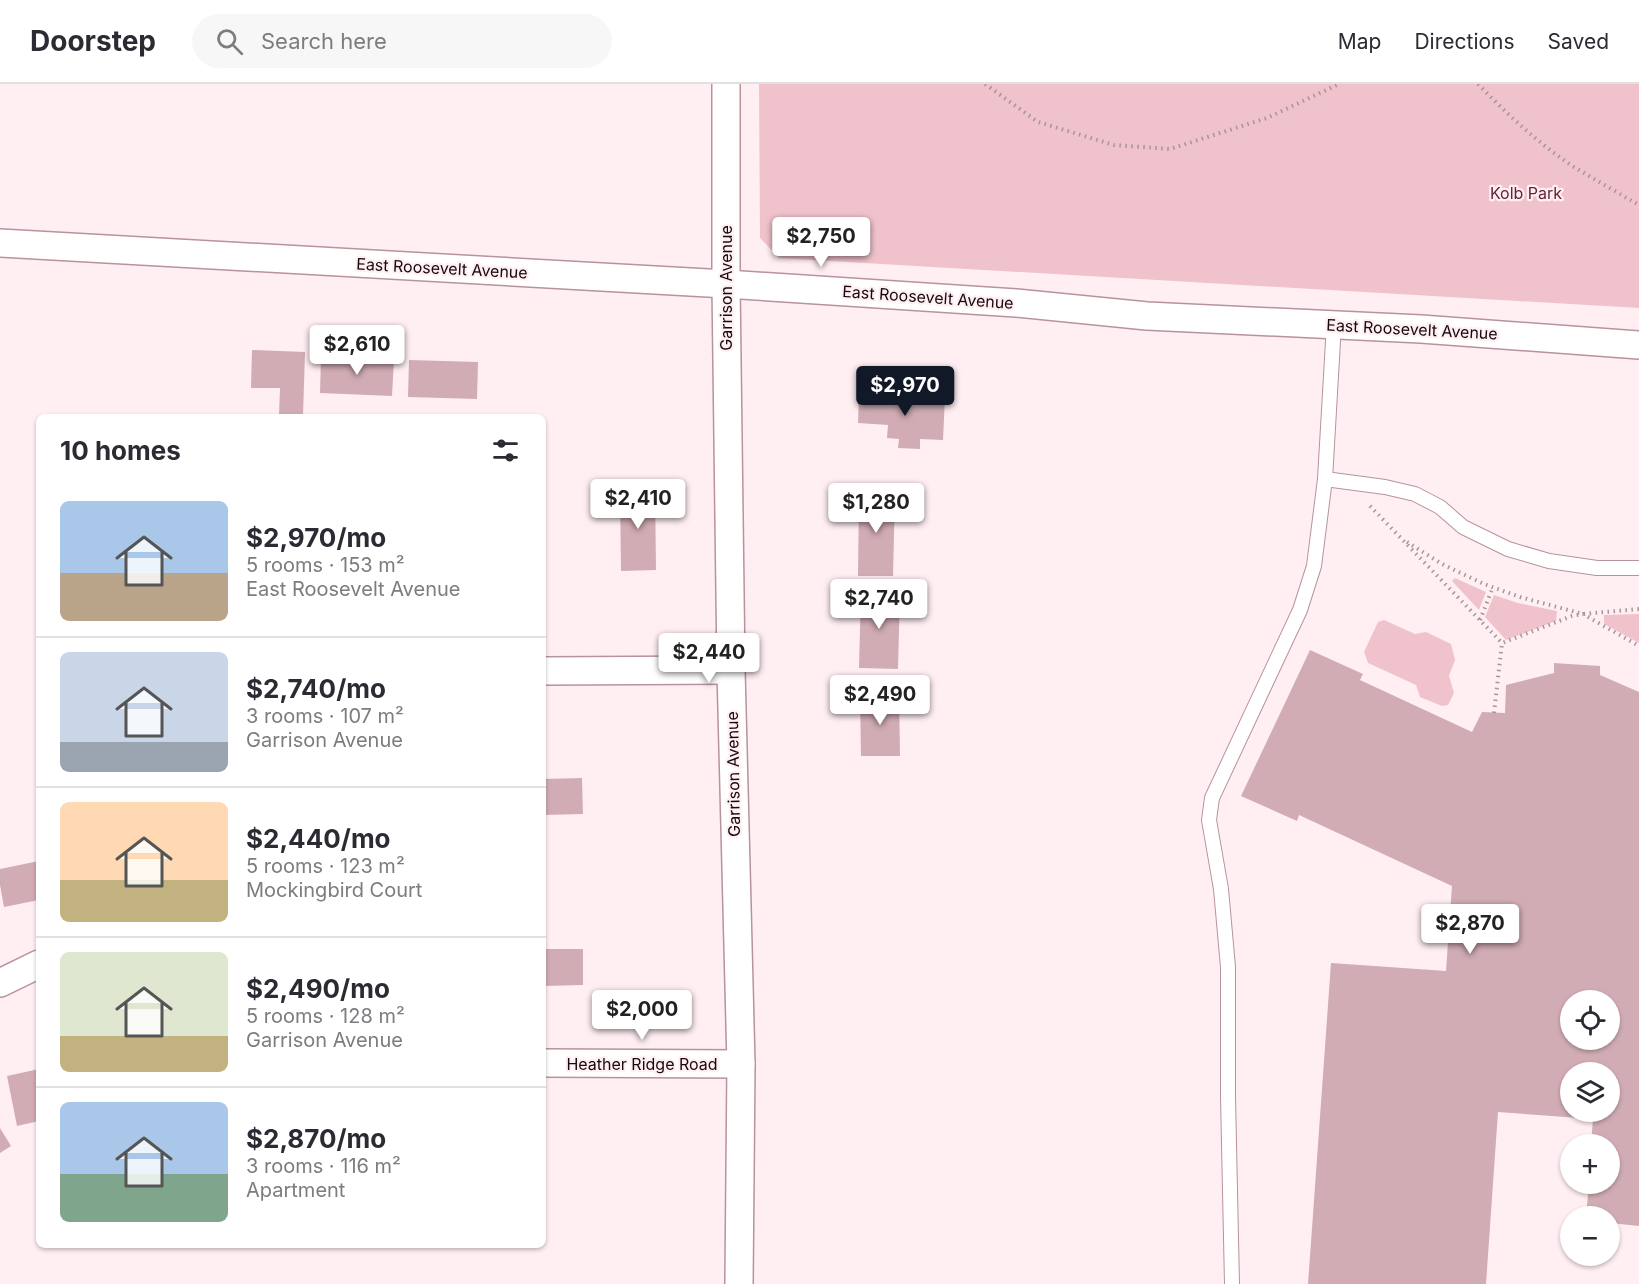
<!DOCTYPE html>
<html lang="en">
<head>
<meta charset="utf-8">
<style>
	:root { --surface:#fff; --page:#f7f7f7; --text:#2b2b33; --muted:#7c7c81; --line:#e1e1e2; --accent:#111827 }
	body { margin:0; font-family:Inter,sans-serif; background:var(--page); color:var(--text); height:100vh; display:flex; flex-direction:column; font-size:22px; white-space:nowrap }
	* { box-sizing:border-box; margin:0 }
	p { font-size:20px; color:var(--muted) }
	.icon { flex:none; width:33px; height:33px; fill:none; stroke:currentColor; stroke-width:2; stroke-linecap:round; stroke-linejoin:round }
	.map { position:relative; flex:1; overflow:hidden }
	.panel { position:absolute; left:36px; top:330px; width:510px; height:834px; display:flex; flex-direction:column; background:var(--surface); border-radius:9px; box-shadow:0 2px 4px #0004 }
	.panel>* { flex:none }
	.controls { position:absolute; left:1560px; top:906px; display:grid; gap:12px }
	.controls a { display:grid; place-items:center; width:60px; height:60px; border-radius:50%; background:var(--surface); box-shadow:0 2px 4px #0004; font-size:30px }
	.price { position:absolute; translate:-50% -51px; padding:0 14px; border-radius:6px; background:#fff; color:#222; font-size:20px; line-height:39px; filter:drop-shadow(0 2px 3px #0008) }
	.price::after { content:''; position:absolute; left:50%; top:36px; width:18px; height:14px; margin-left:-9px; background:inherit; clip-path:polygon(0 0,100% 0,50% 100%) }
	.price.current { background:var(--accent); color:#fff }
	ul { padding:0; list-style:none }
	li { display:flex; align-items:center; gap:18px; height:150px; padding:0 24px }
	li+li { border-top:2px solid var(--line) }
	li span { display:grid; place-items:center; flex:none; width:168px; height:120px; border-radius:9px; color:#555 }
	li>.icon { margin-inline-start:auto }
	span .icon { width:72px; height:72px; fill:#fffc; stroke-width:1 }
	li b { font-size:26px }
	h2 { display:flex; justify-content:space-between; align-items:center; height:72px; padding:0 24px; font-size:26px }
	header { display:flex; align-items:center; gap:36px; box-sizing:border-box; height:84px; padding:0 30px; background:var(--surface); border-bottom:2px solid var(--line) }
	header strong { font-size:28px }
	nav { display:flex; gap:33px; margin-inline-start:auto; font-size:21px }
	.search { width:420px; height:54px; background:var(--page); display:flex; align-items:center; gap:15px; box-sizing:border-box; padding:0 21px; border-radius:33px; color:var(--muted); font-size:22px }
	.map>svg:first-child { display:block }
</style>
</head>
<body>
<header>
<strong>Doorstep</strong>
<div class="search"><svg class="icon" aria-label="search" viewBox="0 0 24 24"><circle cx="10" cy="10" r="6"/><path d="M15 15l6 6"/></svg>Search here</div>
<nav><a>Map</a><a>Directions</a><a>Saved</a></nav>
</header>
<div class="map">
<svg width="1639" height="1200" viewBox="0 0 1639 1200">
	<rect width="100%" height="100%" fill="#ffeff2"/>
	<g fill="#f0c2cc">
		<path d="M759 0H1639V224L779 174 760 154Z"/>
		<path d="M1455 494 1486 508 1479 526 1452 497Z"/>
		<path d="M1494 511 1518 519 1557 527 1556 537 1506 556 1485 533Z"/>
		<path d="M1639 530V559L1604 540V531Z"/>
		<path d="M1384 536 1415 550 1426 548 1451 560 1455 576 1449 592 1454 609 1448 621 1442 622 1420 613 1416 601 1368 579 1364 568 1378 538Z"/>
	</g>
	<g fill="#d1acb4" fill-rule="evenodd">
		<path d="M252 266 305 268 303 332H279L280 304H251Z"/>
		<path d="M321 272 394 275 392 312 320 309Z"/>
		<path d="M409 276 478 278 477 315 408 313Z"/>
		<path d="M859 310 945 313 943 356 920 355V365L898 364 899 355 887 354 888 341 858 339Z"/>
		<path d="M620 406H655L656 486 621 487Z"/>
		<path d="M859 409H895L893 492H858Z"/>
		<path d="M861 507 900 508 898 585 859 584Z"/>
		<path d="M1310 566 1363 590 1360 596 1472 648 1482 628 1505 629 1506 601 1554 589V579L1600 582V591L1639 608V1142L1610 1139V1132H1586L1589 1100H1610V1060H1591L1593 1035 1498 1028 1486 1200H1308L1331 879 1446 887 1452 802 1299 731 1297 737 1241 712ZM1570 916H1610V956H1570ZM1570 988H1610V1028H1570Z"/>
		<path d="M899 612 900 672H861L860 613Z"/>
		<path d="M582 694 583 730 543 731V695Z"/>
		<path d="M39 777V816L4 823 0 801V785Z"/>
		<path d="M543 865H583V901L543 902Z"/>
		<path d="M39 985V1037L17 1042 7 992Z"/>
		<path d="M0 1044 11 1062 0 1069Z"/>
	</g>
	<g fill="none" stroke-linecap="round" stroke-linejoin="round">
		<g stroke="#b7939b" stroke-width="16">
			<g id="service">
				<path d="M1325 395 1385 403 1415 410 1440 423 1463 443 1508 465 1549 477 1597 484H1639"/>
				<path d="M1232 1200 1228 1013V883L1221 805 1209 736 1212 714 1300 526 1314 482 1325 395 1334 240"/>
			</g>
		</g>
		<g stroke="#b7939b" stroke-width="30">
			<g id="minor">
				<path d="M726 0V200L731 586 741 980 739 1200"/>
				<path d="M0 159 726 200 1016 219 1147 232 1421 245 1639 261"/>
				<path d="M543 587 731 586"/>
				<path d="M0 899 39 880"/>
				<path d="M543 979 741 980"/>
			</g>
		</g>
		<g stroke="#a59699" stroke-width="4" stroke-dasharray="1.5 4.5" stroke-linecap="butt">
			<path d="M985 0 1038 38 1114 61 1170 65 1267 34 1339 0"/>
			<path d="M1478 0C1507 30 1539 60 1574 83 1596 96 1618 109 1639 121"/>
			<path d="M1370 422 1502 559 1572 532 1583 530 1639 562"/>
			<path d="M1407 458 1442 480 1484 500 1520 513 1583 530 1639 525"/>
			<path d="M1480 536 1493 503"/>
			<path d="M1494 629 1502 559"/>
		</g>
		<use href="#service" stroke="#fff" stroke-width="14"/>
		<use href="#minor" stroke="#fff" stroke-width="27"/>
	</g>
	<g text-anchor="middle" stroke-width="4.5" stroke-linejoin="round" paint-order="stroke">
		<g font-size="16" fill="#632237" stroke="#ffeff2">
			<text x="1526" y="115">Kolb Park</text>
		</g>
		<g font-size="16" fill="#160a0d" stroke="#ffeff2">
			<text transform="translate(442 184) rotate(3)" y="6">East Roosevelt Avenue</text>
			<text transform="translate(726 204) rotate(-90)" y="6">Garrison Avenue</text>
			<text transform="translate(928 213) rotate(4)" y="6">East Roosevelt Avenue</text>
			<text transform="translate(1412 245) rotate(3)" y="6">East Roosevelt Avenue</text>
			<text transform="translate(733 690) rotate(-91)" y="6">Garrison Avenue</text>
			<text x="642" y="986">Heather Ridge Road</text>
		</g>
	</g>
</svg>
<div class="controls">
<a><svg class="icon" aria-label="locate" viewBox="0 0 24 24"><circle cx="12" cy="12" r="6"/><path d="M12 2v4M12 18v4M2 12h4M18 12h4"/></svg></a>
<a><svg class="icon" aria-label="layers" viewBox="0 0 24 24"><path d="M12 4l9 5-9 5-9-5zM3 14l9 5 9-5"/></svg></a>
<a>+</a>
<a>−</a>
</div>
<b class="price" style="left:821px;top:184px">$2,750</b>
<b class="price" style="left:357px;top:292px">$2,610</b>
<b class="price current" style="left:905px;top:333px">$2,970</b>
<b class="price" style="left:638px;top:446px">$2,410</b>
<b class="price" style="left:876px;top:450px">$1,280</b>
<b class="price" style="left:879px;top:546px">$2,740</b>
<b class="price" style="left:709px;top:600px">$2,440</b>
<b class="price" style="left:880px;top:642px">$2,490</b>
<b class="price" style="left:1470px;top:871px">$2,870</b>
<b class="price" style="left:642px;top:957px">$2,000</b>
<section class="panel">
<h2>10 homes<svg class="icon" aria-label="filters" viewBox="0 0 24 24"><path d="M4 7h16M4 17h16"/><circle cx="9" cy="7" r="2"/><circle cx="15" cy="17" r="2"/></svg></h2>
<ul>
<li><span style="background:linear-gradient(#a9c7e8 60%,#b9a48a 0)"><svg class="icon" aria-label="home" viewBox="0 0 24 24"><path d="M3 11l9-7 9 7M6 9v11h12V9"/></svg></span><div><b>$2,970/mo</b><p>5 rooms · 153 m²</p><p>East Roosevelt Avenue</p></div></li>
<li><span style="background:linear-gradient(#c9d6e8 75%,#9aa5b1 0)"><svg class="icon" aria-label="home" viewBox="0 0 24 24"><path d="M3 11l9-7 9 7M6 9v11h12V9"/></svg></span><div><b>$2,740/mo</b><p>3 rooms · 107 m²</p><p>Garrison Avenue</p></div></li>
<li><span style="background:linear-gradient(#ffd9b3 65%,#c2b280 0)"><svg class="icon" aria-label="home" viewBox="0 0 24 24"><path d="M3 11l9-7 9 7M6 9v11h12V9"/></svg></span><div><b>$2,440/mo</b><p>5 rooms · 123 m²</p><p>Mockingbird Court</p></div></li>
<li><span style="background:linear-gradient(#dfe7d0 70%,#c2b280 0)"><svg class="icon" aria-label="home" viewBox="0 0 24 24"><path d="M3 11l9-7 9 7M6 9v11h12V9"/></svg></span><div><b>$2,490/mo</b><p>5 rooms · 128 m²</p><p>Garrison Avenue</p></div></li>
<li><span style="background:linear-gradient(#a9c7e8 60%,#7fa58c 0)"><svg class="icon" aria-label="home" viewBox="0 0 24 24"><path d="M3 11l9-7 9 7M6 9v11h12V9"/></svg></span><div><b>$2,870/mo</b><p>3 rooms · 116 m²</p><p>Apartment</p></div></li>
</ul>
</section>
</div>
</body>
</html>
